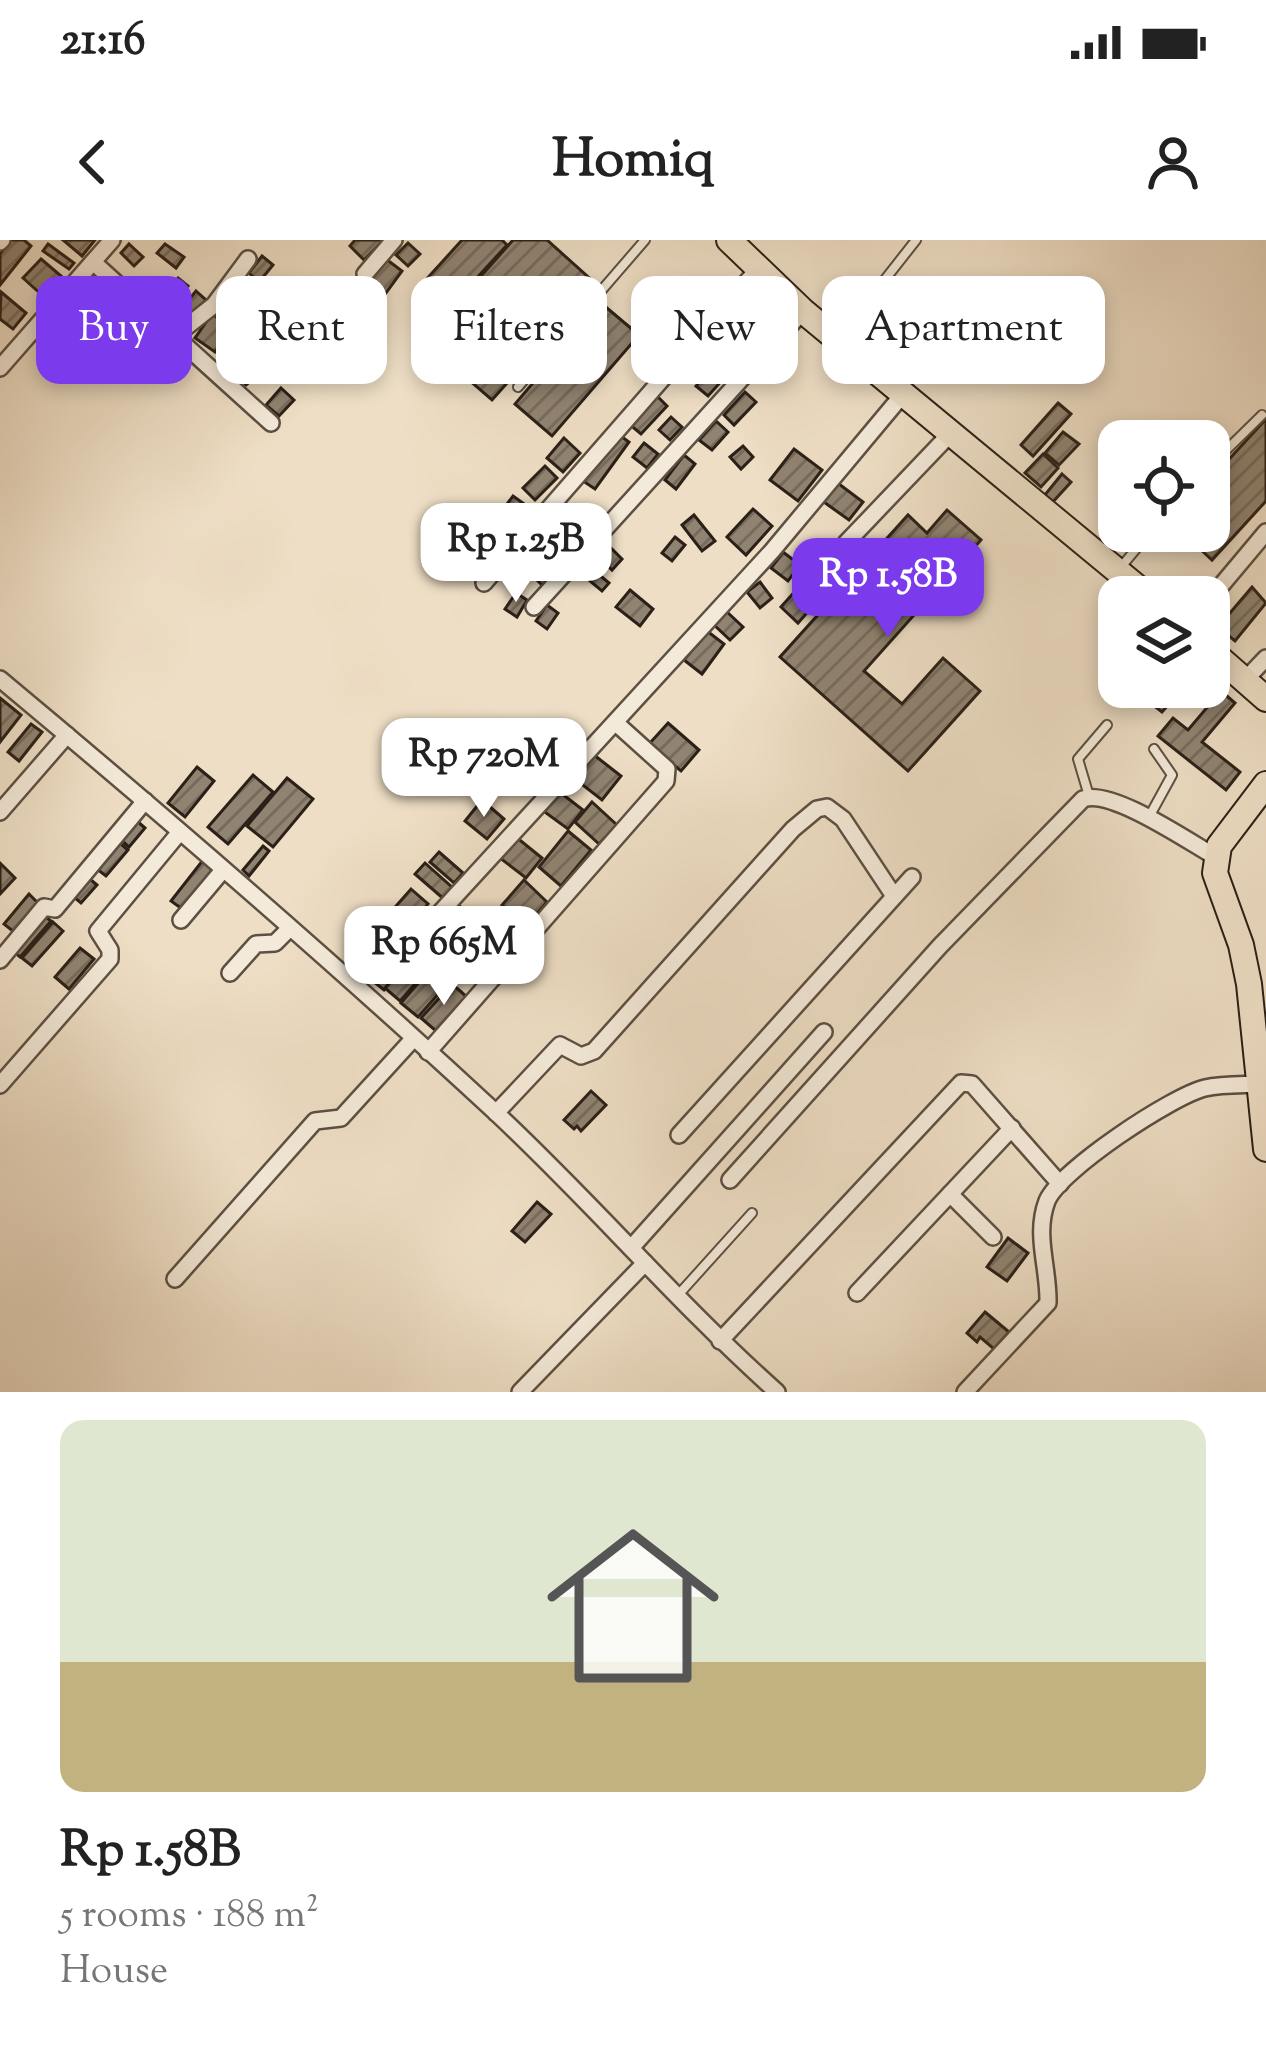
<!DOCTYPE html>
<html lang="en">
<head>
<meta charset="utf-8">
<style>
	:root { --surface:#fff; --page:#f2f2f2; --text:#222; --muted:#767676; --accent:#7c3aed }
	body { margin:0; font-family:"Sorts Mill Goudy",serif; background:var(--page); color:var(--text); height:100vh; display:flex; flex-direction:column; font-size:45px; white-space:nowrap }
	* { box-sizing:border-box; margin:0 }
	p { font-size:39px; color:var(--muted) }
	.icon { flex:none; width:66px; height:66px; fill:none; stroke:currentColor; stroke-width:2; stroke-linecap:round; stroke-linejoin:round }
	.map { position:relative; height:1152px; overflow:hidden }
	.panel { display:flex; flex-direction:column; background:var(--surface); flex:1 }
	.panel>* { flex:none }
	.banner { position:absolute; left:36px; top:36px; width:1194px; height:108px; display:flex; gap:24px }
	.fabs { position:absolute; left:1098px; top:180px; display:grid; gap:24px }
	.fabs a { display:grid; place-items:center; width:132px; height:132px; border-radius:24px; background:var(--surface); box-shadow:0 6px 18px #0003; font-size:60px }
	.price { position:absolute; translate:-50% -102px; padding:0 27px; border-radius:24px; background:#fff; color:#222; font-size:39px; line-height:78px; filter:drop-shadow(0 3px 6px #0008) }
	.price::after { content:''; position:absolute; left:50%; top:72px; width:36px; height:27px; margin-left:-18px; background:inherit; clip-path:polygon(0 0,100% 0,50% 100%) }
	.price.current { background:var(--accent); color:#fff }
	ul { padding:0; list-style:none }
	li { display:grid; align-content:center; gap:24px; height:636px; padding:0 60px }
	li span { display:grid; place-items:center; height:372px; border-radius:24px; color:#555 }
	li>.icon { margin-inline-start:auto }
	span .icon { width:216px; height:216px; fill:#fffc; stroke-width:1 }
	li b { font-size:51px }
	.tag { padding:0 42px; border-radius:24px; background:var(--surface); box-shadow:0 6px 18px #0003; font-size:42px; line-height:108px }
	.tag.current { background:var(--accent); color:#fff }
	.status { display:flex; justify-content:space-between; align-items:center; height:84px; padding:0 60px; background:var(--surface); direction:ltr }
	.status svg { height:33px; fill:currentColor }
	header { display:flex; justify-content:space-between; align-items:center; height:156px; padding:0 60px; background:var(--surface); font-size:54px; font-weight:800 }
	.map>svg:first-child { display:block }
</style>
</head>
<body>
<div class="status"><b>21:16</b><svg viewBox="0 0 49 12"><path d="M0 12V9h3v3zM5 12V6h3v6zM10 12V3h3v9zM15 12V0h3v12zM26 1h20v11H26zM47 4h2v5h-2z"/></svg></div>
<header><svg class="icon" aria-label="back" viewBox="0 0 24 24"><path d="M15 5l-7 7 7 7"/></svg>Homiq<svg class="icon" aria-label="person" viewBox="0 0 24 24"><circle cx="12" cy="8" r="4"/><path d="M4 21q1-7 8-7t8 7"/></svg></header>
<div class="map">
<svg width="1266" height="1152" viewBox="0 0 1266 1152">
	<defs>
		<pattern id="building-hatch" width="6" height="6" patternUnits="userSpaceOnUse" patternTransform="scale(3)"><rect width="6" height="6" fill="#908371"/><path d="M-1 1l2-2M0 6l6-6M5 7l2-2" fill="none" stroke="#766b5c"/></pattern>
	</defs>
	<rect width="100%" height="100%" fill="#eedec5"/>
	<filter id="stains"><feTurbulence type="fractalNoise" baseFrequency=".00167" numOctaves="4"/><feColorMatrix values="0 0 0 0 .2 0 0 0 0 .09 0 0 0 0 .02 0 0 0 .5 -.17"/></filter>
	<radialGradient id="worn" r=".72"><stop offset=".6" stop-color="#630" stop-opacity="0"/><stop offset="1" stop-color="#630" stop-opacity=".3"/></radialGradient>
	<g fill="url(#building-hatch)" stroke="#2b2017" stroke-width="3">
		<path d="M11 0H24L31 6 0 45V14Z"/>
		<path d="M63 0H95L82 16Z"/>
		<path d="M355 0H384L364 20 350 6Z"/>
		<path d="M462 0H502L507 5 451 66 424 42Z"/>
		<path d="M513 0H547L595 43 552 91 558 96 520 138 515 134 492 160 455 128 467 116 435 88Z"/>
		<path d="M408 3 420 14 408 26 396 15Z"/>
		<path d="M48 4 74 23 69 29 43 11Z"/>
		<path d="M129 4 143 17 134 26 121 13Z"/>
		<path d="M165 4 184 17 176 28 157 13Z"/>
		<path d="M262 16 273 25 259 42 249 33Z"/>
		<path d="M41 19 61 36 43 56 23 38Z"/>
		<path d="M386 19 402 31 386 53 369 40Z"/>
		<path d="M178 38 188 46 171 67 161 59Z"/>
		<path d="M239 40 253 50 240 66 227 57Z"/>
		<path d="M196 51 206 60 190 80 179 72Z"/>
		<path d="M1 52 26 73 13 89 0 79Z"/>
		<path d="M601 63 639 95 552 196 515 164Z"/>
		<path d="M212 74 232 88 215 112 195 98Z"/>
		<path d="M669 98 679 105 653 137 643 130Z"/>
		<path d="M234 101 242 107 228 125 220 119Z"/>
		<path d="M245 122 257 136 246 145 234 132Z"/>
		<path d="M714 126 726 136 708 156 696 146Z"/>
		<path d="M281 148 294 160 279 176 266 165Z"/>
		<path d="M745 152 756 162 734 185 724 175Z"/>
		<path d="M655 154 667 166 641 194 628 183Z"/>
		<path d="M1058 163 1071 174 1033 216 1021 205Z"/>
		<path d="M671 177 682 187 670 200 659 190Z"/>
		<path d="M1266 179V261L1212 320 1181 291H1209V241Z"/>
		<path d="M716 181 728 192 712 210 699 200Z"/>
		<path d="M1063 192 1079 204 1059 225 1045 213Z"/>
		<path d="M618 194 629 202 595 249 583 241Z"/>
		<path d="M564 198 580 213 563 232 547 218Z"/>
		<path d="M644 203 658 214 647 228 633 217Z"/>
		<path d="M743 206 753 217 741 229 730 217Z"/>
		<path d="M794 209 822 230 798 261 770 240Z"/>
		<path d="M1043 214 1058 228 1041 247 1025 233Z"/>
		<path d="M684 215 695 224 676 249 665 240Z"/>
		<path d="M545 226 557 238 535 260 523 248Z"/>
		<path d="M1062 234 1071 242 1052 263 1044 256Z"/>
		<path d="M835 241 863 262 849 280 821 260Z"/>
		<path d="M513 256 527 266 512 286 498 276Z"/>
		<path d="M753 269 772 286 746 315 727 297Z"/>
		<path d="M947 270 981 300 864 431 902 464 943 418 980 451 908 531 780 417 908 275 927 293Z"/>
		<path d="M694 275 715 301 702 311 682 285Z"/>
		<path d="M562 294 574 305 559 321 547 310Z"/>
		<path d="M675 297 685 305 672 321 662 313Z"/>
		<path d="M478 302 493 315 482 328 467 316Z"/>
		<path d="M605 302 622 319 612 330 595 313Z"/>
		<path d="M783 312 800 325 788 341 771 328Z"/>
		<path d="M579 318 609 343 602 351 572 326Z"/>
		<path d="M824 319 841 334 798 383 781 367Z"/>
		<path d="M543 320 556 334 544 347 530 333Z"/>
		<path d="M760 342 772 358 760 368 747 352Z"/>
		<path d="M1252 347 1266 363 1235 401 1218 387Z"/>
		<path d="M630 350 653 369 640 386 616 367Z"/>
		<path d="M516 353 527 360 517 377 505 369Z"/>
		<path d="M547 365 558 373 547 389 536 381Z"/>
		<path d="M725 370 743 387 730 400 712 383Z"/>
		<path d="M707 391 724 404 702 434 684 420Z"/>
		<path d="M1161 447H1184L1162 472 1149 462Z"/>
		<path d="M1221 451 1235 463 1202 502 1240 532 1226 550 1158 496 1173 478 1188 490Z"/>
		<path d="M0 458 21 475 0 502Z"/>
		<path d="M668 483 699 510 681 531 649 504Z"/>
		<path d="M31 484 42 492 19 521 8 512Z"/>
		<path d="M548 485 560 496 540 520 527 510Z"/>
		<path d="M559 500 574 512 556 532 542 520Z"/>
		<path d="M594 515 621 536 602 560 575 539Z"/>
		<path d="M526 516 549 535 538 548 516 529Z"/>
		<path d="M197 527 214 541 185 577 168 563Z"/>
		<path d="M253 535 273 552 228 604 208 587Z"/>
		<path d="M287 538 313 559 273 607 247 586Z"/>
		<path d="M557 550 583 570 568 589 542 570Z"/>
		<path d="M482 560 504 579 487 599 465 581Z"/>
		<path d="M592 562 617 585 599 604 575 582Z"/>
		<path d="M137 581 145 588 129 607 121 600Z"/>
		<path d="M568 591 591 610 561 646 539 627Z"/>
		<path d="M516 597 542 618 526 638 500 618Z"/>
		<path d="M115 599 128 610 106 636 93 626Z"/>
		<path d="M263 606 269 611 249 636 243 630Z"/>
		<path d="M439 612 463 633 454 643 430 622Z"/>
		<path d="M203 620 217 631 185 671 171 661Z"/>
		<path d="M0 623 15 638 0 654Z"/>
		<path d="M425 623 454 649 445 660 415 634Z"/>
		<path d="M85 635 97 645 81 663 69 653Z"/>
		<path d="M524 640 547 662 526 686 502 665Z"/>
		<path d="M411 649 428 664 405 690 388 675Z"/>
		<path d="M29 654 38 663 14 692 4 684Z"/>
		<path d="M455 662 482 686 468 702 440 678Z"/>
		<path d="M43 675 51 681 20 717 13 711Z"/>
		<path d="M493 676 516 695 506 707 483 688Z"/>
		<path d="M416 681 431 693 384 750 369 738Z"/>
		<path d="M53 682 63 691 32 726 22 718Z"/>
		<path d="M480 689 503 709 490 723 468 703Z"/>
		<path d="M375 692 389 703 362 736 348 723Z"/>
		<path d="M459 698 475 714 454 738 437 723Z"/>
		<path d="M80 708 94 719 69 749 55 737Z"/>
		<path d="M414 715 429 728 400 761 385 748Z"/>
		<path d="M432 727 449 742 418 777 401 763Z"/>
		<path d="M452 744 467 757 436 791 421 778Z"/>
		<path d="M591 851 606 865 581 891 577 886 574 889 564 880Z"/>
		<path d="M537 962 551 974 525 1002 512 991Z"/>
		<path d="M1008 998 1028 1013 1007 1041 987 1027Z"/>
		<path d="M985 1072 1009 1092 994 1109 980 1097 977 1102 967 1093Z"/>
	</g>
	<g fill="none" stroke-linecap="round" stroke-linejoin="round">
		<g stroke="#5c5042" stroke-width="12">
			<g id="lane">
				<path d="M839 98 916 0"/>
				<path d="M518 147 645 0"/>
				<path d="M1209 227 1262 175"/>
				<path d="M1121 327 1151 291"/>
				<path d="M1089 556 1078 519 1107 485"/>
				<path d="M1149 577 1172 535 1154 509"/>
				<path d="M679 1054 752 973"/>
			</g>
		</g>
		<g stroke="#5c5042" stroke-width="20">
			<g id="street">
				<path d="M0 2 2 0"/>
				<path d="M93 22 271 183"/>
				<path d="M365 34 394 0"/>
				<path d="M176 95 214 65 248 19"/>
				<path d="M0 128 112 0"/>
				<path d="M846 303 950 194"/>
				<path d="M484 343 759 28"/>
				<path d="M1209 360 1266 292"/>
				<path d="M534 367 803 71"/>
				<path d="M0 439C168 579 333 722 493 870 591 961 677 1063 777 1152"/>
				<path d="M1245 440 1266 418"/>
				<path d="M0 572 67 495"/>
				<path d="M437 676 772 311 904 153"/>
				<path d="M181 680 223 630"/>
				<path d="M0 720 44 667 55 669 145 561"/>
				<path d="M230 733 256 704 275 703 289 689"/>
				<path d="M428 812 666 541 667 529 617 484"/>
				<path d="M0 845 110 719V710L98 691 179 593"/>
				<path d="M496 873 560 805 581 816 594 811 793 589 817 569 827 567 843 579 894 656"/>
				<path d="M679 895 912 637"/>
				<path d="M730 940 940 706 1083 559C1111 548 1189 602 1216 617"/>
				<path d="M950 954 993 997"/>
				<path d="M631 1008 824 792"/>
				<path d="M175 1039 315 881 341 878 413 799"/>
				<path d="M857 1053 1012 888"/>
				<path d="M720 1101 961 843 972 844 1060 944"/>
				<path d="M520 1152 645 1023"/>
				<path d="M965 1152 1048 1063C1049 1028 1034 995 1047 961 1060 930 1172 856 1205 848 1223 844 1243 845 1261 844"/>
			</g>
		</g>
		<g stroke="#2b2017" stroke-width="28">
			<g id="primary">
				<path d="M729 0 803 71 1149 357"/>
				<path d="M1209 409 1266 459"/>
				<path d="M1266 544 1219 606 1215 633 1241 705 1249 744 1266 909"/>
			</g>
		</g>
		<use href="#lane" stroke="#f4ead9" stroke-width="8"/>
		<use href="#street" stroke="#f4ead9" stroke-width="15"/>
		<use href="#primary" stroke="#eedec5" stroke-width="24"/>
	</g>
	<rect width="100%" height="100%" filter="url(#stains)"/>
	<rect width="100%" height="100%" fill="url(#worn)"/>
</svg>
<div class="fabs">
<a><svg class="icon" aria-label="locate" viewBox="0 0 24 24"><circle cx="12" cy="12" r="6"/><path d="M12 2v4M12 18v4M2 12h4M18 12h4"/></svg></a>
<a><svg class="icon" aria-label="layers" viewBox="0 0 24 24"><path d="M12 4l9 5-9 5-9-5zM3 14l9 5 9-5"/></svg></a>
</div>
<b class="price" style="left:516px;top:365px">Rp 1.25B</b>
<b class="price current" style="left:888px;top:400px">Rp 1.58B</b>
<b class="price" style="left:484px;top:580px">Rp 720M</b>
<b class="price" style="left:444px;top:768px">Rp 665M</b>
<div class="banner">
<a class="tag current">Buy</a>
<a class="tag">Rent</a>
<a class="tag">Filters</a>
<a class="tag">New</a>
<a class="tag">Apartment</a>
</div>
</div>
<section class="panel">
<ul>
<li><span style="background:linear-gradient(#dfe7d0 65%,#c2b280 0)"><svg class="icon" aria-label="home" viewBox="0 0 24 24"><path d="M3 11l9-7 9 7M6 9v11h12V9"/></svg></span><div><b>Rp 1.58B</b><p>5 rooms · 188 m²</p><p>House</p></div></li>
</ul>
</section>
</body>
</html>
